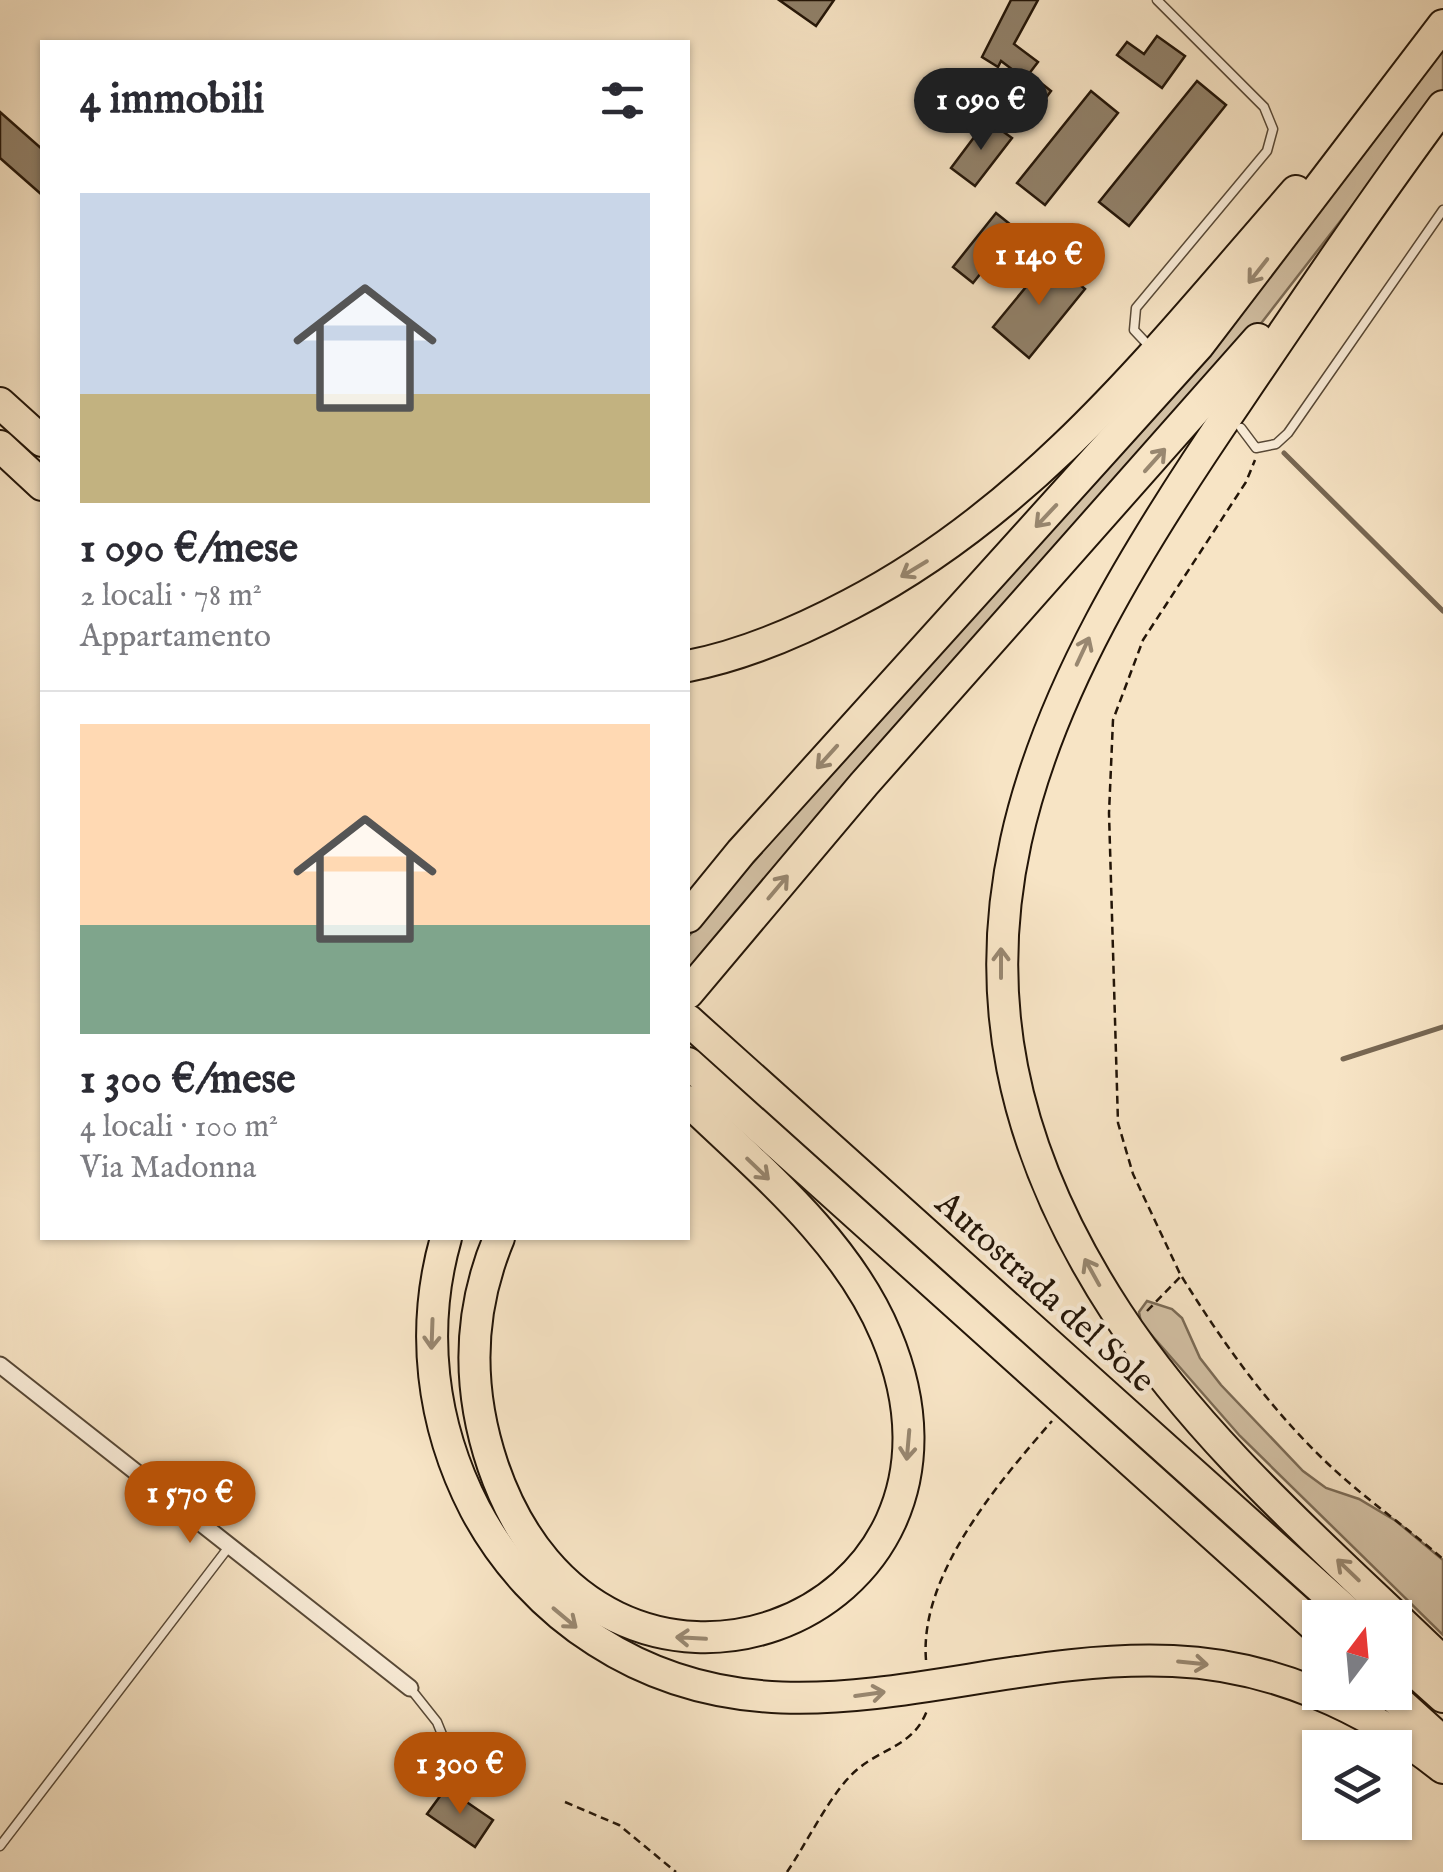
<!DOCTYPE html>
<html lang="it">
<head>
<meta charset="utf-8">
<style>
	:root { --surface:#fff; --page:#f7f7f7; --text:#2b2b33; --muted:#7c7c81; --line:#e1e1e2; --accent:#b45309 }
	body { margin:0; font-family:"IM FELL English",serif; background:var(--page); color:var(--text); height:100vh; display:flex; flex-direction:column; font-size:38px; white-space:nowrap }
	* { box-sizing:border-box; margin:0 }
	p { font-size:32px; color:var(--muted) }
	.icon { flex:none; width:55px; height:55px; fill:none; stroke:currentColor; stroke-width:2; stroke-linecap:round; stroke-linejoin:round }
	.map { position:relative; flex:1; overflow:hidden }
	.panel { position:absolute; left:40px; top:40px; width:650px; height:1200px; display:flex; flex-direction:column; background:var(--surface); border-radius:0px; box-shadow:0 2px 8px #0004 }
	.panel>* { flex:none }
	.needle { width:65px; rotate:16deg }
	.fabs { position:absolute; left:1302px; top:1600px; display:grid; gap:20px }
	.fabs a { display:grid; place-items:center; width:110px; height:110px; border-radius:0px; background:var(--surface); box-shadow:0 2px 8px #0004; font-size:50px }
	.price { position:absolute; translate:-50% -85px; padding:0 22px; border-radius:35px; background:var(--accent); color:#fff; font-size:32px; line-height:65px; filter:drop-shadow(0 2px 5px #0008) }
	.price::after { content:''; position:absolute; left:50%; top:60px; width:30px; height:22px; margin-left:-15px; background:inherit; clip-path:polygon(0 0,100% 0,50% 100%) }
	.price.active { background:#222; color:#fff }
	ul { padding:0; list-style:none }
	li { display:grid; align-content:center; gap:20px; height:530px; padding:0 40px }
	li+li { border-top:2px solid var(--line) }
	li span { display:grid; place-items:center; height:310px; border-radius:0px; color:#555 }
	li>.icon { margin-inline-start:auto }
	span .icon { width:180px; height:180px; fill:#fffc; stroke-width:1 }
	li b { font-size:42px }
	h2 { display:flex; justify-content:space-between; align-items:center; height:120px; padding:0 40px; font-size:42px }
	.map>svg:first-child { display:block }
</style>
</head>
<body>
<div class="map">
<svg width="1443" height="1872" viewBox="0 0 1443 1872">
	<rect width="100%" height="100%" fill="#f7e4c5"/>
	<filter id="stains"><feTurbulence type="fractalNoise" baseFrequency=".002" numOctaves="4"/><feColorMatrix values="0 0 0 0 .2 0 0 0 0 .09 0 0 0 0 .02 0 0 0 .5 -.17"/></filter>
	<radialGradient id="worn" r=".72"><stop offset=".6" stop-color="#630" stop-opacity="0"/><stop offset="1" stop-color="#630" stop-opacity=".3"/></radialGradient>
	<g fill="#d3c1a5" stroke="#7b6b56" stroke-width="2.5">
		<path d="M1443 42V89L1224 371 688 975V937L1021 554Z"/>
		<path d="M1147 1301 1172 1309 1182 1318 1200 1358 1221 1385 1303 1471 1326 1488 1359 1499 1396 1521 1443 1560V1635L1240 1436 1141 1323 1139 1312Z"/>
	</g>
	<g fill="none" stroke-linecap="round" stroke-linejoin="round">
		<g stroke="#776753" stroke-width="5">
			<path d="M1284 453 1443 611"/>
			<path d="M1343 1059 1443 1027"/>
		</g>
	</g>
	<g fill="#91816a" stroke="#231508" stroke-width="2.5">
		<path d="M779 0H834L816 26Z"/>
		<path d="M1011 0H1038L1014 44 1038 62 1025 79 1001 61 998 67 982 57Z"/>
		<path d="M1157 36 1185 56 1162 88 1117 55 1127 42 1144 54Z"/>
		<path d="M1031 75 1051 91 1034 114 1016 100Z"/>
		<path d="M1197 81 1226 105 1129 226 1099 202Z"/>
		<path d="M1091 91 1118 113 1045 205 1017 183Z"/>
		<path d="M0 112 42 149V195L0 158Z"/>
		<path d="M987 120 1012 138 975 186 951 168Z"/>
		<path d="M996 213 1016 229 973 283 953 267Z"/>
		<path d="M1049 259 1085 289 1029 358 993 327Z"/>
		<path d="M446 1788 493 1820 475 1847 427 1814Z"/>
	</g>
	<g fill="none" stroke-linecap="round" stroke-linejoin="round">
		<g stroke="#584937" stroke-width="11">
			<g id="service">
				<path d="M1150 347 1134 330 1136 308 1267 151 1273 129 1264 107 1157 0"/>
				<path d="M1241 428 1256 448 1276 444 1288 433 1443 210"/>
				<path d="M410 1688 437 1722 458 1774"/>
				<path d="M0 1846 228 1548"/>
			</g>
		</g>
		<g stroke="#584937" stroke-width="19">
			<path id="minor" d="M0 1365 410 1688"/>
		</g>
		<g stroke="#231508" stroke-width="34">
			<g id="motorway">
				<path d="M1443 106C1372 202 1305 301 1238 400 1031 702 893 970 1117 1313 1204 1446 1330 1552 1443 1662"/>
				<path d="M0 403 42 441"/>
				<path d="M0 446 42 485"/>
				<path d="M688 666C745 655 800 631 851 604 1037 507 1161 345 1296 191"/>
				<path d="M688 917 741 852 1199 345 1443 25"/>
				<path d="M688 993 864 784 1258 339"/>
				<path d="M688 1020 1354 1618"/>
				<path d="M688 1063 1320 1631"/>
				<path d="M446 1238C420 1329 431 1424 475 1509 503 1562 546 1609 597 1641 783 1761 973 1652 1173 1661 1272 1665 1366 1707 1443 1768"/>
				<path d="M499 1238C468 1312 467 1389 493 1466 599 1776 1008 1624 886 1335 847 1241 760 1170 688 1101"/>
				<path d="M1395 1654 1443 1697"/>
				<path d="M1388 1692 1443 1742"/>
			</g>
		</g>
		<g stroke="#231508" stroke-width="2.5" stroke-dasharray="8 5" stroke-linecap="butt">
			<path d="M1182 1277C1223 1343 1268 1406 1324 1460 1361 1496 1404 1525 1443 1559"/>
			<path d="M1147 1311 1181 1276 1133 1174 1118 1123 1109 813 1113 720 1143 640 1246 482 1255 460"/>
			<path d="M1104 1362 1114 1350"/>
			<path d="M926 1660C919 1575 999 1482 1052 1421"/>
			<path d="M565 1802 619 1825 676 1872"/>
			<path d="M787 1872C807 1843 833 1788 859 1768 887 1746 915 1745 928 1708"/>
		</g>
		<use href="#service" stroke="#faedd9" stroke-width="8"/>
		<use href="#minor" stroke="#faedd9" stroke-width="15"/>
		<use href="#motorway" stroke="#f7e4c5" stroke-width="30"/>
	</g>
	<defs><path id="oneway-shaft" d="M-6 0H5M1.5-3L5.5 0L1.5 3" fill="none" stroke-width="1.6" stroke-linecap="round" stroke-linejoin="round" transform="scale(2.5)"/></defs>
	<g stroke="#988770">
		<use href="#oneway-shaft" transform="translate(1258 271) rotate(128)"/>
		<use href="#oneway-shaft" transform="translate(1155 460) rotate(-48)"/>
		<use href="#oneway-shaft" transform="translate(1046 516) rotate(133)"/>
		<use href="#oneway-shaft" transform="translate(914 569) rotate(149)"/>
		<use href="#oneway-shaft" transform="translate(1083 651) rotate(-65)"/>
		<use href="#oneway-shaft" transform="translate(827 757) rotate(132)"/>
		<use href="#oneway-shaft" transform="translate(778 887) rotate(-50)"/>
		<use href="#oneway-shaft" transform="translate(1001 963) rotate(-90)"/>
		<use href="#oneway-shaft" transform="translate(758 1169) rotate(44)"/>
		<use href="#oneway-shaft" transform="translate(1092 1272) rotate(-119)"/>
		<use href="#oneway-shaft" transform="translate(432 1334) rotate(92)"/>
		<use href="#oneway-shaft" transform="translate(908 1445) rotate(95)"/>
		<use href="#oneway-shaft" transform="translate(1348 1570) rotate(-136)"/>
		<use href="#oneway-shaft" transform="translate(565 1618) rotate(40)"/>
		<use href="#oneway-shaft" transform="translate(691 1638) rotate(-177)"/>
		<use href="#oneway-shaft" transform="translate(1193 1663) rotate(6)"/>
		<use href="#oneway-shaft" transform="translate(870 1694) rotate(-8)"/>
	</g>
	<g text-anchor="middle" stroke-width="9" stroke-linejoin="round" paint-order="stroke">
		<g font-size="35" fill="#231508" stroke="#faedd9">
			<text transform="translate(1046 1291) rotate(42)" y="12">Autostrada del Sole</text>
		</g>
	</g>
	<rect width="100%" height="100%" filter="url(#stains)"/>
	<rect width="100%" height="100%" fill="url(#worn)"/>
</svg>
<div class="fabs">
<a><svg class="needle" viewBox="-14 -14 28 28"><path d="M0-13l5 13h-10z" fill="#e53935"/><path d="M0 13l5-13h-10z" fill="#7c7c81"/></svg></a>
<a><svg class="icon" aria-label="layers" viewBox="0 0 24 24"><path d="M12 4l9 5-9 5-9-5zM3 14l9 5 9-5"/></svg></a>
</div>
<b class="price active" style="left:981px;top:153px">1 090 €</b>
<b class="price" style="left:1039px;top:308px">1 140 €</b>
<b class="price" style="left:190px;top:1546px">1 570 €</b>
<b class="price" style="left:460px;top:1817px">1 300 €</b>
<section class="panel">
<h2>4 immobili<svg class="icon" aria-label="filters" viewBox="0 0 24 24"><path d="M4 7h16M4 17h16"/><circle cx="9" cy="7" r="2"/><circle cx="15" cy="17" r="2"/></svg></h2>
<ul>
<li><span style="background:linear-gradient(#c9d6e8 65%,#c2b280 0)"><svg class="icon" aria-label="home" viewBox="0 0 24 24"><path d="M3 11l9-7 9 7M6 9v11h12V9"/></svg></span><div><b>1 090 €/mese</b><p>2 locali · 78 m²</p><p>Appartamento</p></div></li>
<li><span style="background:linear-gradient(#ffd9b3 65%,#7fa58c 0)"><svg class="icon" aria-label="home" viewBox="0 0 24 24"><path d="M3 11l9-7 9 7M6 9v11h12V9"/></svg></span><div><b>1 300 €/mese</b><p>4 locali · 100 m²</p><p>Via Madonna</p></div></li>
</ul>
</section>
</div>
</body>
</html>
